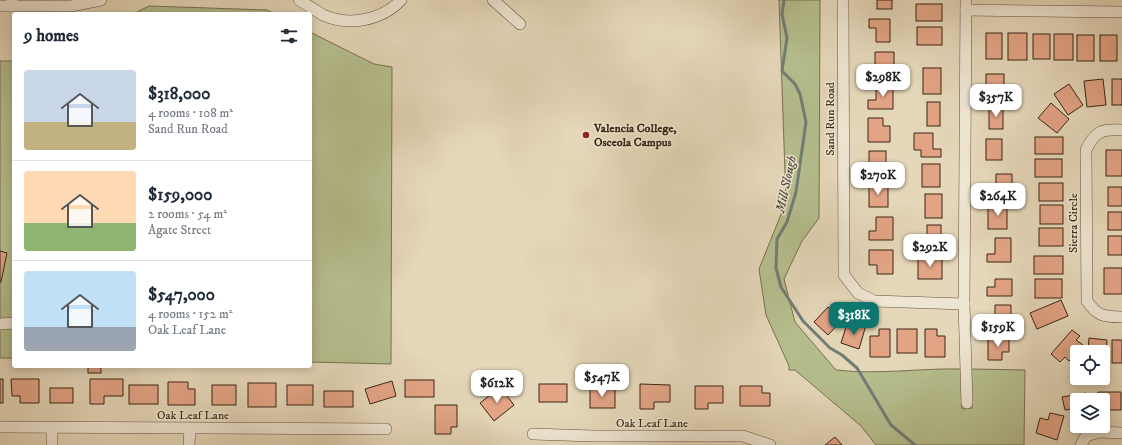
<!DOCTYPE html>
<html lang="en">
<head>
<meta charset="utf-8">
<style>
	:root { --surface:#fff; --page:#f6f6f7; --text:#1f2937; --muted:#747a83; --line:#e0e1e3; --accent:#0f766e }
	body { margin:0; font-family:"IM FELL DW Pica",serif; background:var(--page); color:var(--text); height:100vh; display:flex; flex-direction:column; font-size:15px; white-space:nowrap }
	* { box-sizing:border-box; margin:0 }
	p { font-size:13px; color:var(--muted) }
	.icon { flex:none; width:22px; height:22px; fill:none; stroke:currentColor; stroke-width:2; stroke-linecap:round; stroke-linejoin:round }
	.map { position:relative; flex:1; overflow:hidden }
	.details { position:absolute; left:12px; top:12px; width:300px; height:356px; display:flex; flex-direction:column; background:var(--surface); border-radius:4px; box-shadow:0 2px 10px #0003 }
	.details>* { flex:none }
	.controls { position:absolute; left:1070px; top:345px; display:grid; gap:8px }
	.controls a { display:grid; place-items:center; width:40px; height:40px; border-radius:4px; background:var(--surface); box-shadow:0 2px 10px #0003; font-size:20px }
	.price { position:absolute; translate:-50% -34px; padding:0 9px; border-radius:8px; background:#fff; color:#222; font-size:13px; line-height:26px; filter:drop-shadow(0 1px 2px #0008) }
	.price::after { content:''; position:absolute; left:50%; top:24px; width:12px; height:9px; margin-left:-6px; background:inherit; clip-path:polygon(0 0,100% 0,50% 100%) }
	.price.on { background:var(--accent); color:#fff }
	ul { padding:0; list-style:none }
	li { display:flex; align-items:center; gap:12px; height:100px; padding:0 12px }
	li+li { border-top:1px solid var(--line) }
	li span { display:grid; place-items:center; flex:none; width:112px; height:80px; border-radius:4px; color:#555 }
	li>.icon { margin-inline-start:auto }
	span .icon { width:48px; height:48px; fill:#fffc; stroke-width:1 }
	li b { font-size:17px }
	h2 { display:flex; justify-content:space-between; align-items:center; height:48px; padding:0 12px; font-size:17px }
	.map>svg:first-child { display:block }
</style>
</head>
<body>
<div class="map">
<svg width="1122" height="445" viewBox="0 0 1122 445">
	<rect width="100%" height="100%" fill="#e5d7b9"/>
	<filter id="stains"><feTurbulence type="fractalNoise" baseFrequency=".005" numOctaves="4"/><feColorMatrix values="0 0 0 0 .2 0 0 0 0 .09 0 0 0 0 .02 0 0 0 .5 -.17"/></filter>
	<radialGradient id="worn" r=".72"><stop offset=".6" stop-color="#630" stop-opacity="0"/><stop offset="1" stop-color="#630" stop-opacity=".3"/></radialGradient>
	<g fill="#b6be8e" stroke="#787250">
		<path d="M779 0H820L819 218 802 241 784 279 795 322 836 370C879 375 921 368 961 369L962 409 972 408 971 369 1025 370 1024 445H876L861 426 795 370H789V366L766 315 759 269 786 202Z"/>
		<path d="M149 6 267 10 275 14H133Z"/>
		<path d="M310 32 374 64 392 67 391 364 310 362Z"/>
		<rect x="0" y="61" width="14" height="297"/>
	</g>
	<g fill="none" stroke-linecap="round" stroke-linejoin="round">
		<path stroke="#727e75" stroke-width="3" d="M784 0 782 14 787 38 782 71 795 84 800 94 806 122 796 192 787 222 777 239 776 268 781 287 803 321 830 348 842 355 857 368 891 425 915 445"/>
	</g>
	<g fill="#e3a486" stroke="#3a2612">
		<rect x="877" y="0" width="15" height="9"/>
		<rect x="916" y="4" width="26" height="17"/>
		<path d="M869 19H890V42H876V28H869Z"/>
		<rect x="917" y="27" width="25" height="18"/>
		<rect x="986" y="33" width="16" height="26"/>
		<rect x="1008" y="33" width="19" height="27"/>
		<rect x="1033" y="34" width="17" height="25"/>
		<rect x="1054" y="34" width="19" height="26"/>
		<rect x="1077" y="35" width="17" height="26"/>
		<rect x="1100" y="35" width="17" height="26"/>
		<path d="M875 52H894V75H869V67H875Z"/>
		<rect x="923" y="68" width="18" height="26"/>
		<rect x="986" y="74" width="18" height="23"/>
		<path d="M1103 79 1106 105 1087 107 1084 81Z"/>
		<rect x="1112" y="79" width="10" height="26"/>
		<path d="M1069 84 1083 105 1068 115 1054 94Z"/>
		<path d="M876 85H893V109H868V100H876Z"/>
		<rect x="927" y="102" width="13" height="24"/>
		<path d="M1051 103 1069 119 1057 133 1038 118Z"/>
		<rect x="989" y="106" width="14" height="23"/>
		<path d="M868 118H883V126H890V142H868Z"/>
		<path d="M914 133H933V149H941V157H921V150H914Z"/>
		<rect x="1035" y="137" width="28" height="17"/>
		<rect x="986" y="139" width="16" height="21"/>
		<rect x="1106" y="150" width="16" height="26"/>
		<rect x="869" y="151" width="17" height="24"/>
		<rect x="1035" y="159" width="27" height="18"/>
		<rect x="922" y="164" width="18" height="23"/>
		<path d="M996 174H1012V196H988V186H996Z"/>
		<rect x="1039" y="183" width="24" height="18"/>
		<rect x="869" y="185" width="19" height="22"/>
		<rect x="1108" y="187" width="14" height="19"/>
		<rect x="925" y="194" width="17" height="24"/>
		<rect x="988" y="205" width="19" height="24"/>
		<rect x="1040" y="205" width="23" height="19"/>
		<rect x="1108" y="212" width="14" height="18"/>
		<path d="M876 217H893V240H869V231H876Z"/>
		<rect x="927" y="225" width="14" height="23"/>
		<rect x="1039" y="228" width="24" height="18"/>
		<rect x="1108" y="236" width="14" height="19"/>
		<path d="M995 238H1011V262H987V254H995Z"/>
		<path d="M869 250H893V274H877V265H869Z"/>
		<path d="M0 251 7 253 1 282H0Z"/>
		<rect x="918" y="256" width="24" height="23"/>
		<rect x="1034" y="256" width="29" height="18"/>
		<rect x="1104" y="268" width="18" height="26"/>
		<path d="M995 279H1012V296H987V287H995Z"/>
		<rect x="1035" y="279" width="27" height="19"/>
		<path d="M1061 300 1068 316 1037 329 1030 313Z"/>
		<path d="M995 305H1011V328H988V319H995Z"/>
		<path d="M828 307 842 320 828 335 814 322Z"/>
		<path d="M855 322 866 325 859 349 841 343 846 327 853 329Z"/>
		<path d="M879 329H890V357H870V336H879Z"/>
		<rect x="897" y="329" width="20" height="24"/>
		<path d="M925 329H937V336H945V357H925Z"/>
		<path d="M1072 330 1080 336 1076 340 1083 345 1069 361 1065 357 1060 362 1051 354Z"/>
		<path d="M988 337H1009V352H1002V360H988Z"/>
		<path d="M1089 338 1107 340 1105 366H1103V352H1088Z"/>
		<rect x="1112" y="340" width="10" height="23"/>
		<rect x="88" y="366" width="13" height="7"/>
		<rect x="0" y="379" width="3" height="24"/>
		<path d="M11 379H39V403H20V396H12Z"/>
		<path d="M90 379H123V396H104V404H90Z"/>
		<rect x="405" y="380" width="29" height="17"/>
		<path d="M392 381 396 396 370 404 365 389Z"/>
		<path d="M168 382H188V389H195V405H168Z"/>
		<rect x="248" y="383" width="28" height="24"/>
		<rect x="539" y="384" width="28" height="18"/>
		<path d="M640 384 670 385V402H654V409H640Z"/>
		<rect x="129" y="385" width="29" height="19"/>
		<rect x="212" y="385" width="24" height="20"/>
		<rect x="287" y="385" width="26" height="20"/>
		<path d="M695 386H723V403H708V409H695Z"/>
		<path d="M740 386H762V393H770V406H740Z"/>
		<path d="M500 387 514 405 494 421 480 403Z"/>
		<rect x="50" y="388" width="23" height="15"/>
		<rect x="590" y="389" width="25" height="19"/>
		<rect x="324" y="391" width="29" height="16"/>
		<path d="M1098 392H1121V410H1103V400H1098Z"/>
		<path d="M1086 393 1087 400H1077V408L1065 410 1062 397Z"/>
		<path d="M435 405H457V427H451V434H435Z"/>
		<path d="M1050 413 1064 416 1057 440 1036 433 1040 418 1048 420Z"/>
		<path d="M835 437 842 445H825Z"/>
	</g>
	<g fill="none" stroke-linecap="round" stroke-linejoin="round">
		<g stroke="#65523c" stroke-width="12">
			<g id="minor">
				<path d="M299 0C307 5 315 10 323 15 349 27 382 20 401 0"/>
				<path d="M493 0 520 24"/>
				<path d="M843 0 844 275 858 293 874 301 964 304"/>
				<path d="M966 0 964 304 967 403"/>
				<path d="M0 6H12V0"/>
				<path d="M12 6H71L101 0"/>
				<path d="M966 10 1122 12"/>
				<path d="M1122 130C1102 129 1095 131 1086 150L1087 301C1097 316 1104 317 1122 317"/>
				<path d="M0 324 14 323"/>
				<path d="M0 427 386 429"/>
				<path d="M533 434 593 436H743L770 445"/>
				<path d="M52 445V428"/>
				<path d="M189 445 190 429"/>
				<path d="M1081 445 1086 436 1099 432 1122 433"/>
			</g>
		</g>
		<use href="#minor" stroke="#eee5d2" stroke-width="11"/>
	</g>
	<circle fill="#8f2418" stroke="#eee5d2" stroke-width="1.5" cx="586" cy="135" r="4"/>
	<g text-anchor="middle" stroke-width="3" stroke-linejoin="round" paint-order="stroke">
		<g font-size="12" fill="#3a2612" stroke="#eee5d2">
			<text transform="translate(830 119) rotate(-90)" y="4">Sand Run Road</text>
			<text transform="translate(1073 223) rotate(-90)" y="4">Sierra Circle</text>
			<text x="193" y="419">Oak Leaf Lane</text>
			<text x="652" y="427">Oak Leaf Lane</text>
		</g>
		<g font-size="12" font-weight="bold" fill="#3a2612" stroke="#eee5d2" text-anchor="start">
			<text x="594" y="132">Valencia College,<tspan x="594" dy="14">Osceola Campus</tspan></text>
		</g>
		<g font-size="13" font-style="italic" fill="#524a3b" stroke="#eee5d2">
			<text transform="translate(785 184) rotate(-78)" y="5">Mill Slough</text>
		</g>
	</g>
	<rect width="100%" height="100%" filter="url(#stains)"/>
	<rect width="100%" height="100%" fill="url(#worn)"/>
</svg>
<div class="controls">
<a><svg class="icon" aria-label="locate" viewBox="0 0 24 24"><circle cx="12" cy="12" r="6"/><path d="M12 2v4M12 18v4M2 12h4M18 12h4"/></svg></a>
<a><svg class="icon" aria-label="layers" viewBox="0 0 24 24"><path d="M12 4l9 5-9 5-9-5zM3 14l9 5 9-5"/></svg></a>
</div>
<b class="price" style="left:883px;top:98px">$298K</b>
<b class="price" style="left:996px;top:118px">$357K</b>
<b class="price" style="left:878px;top:196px">$270K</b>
<b class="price" style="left:998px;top:217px">$264K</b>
<b class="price" style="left:930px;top:268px">$292K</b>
<b class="price on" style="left:854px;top:336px">$318K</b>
<b class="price" style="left:998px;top:348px">$159K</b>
<b class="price" style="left:602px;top:398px">$547K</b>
<b class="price" style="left:497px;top:404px">$612K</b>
<section class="details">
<h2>9 homes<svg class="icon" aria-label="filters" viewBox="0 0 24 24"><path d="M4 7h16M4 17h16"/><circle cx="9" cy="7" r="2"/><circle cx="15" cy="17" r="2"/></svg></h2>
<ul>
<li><span style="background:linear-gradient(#c9d6e8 65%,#c2b280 0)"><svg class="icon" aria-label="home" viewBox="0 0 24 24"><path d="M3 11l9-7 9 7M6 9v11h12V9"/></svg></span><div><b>$318,000</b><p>4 rooms · 108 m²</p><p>Sand Run Road</p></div></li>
<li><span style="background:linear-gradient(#ffd9b3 65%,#8fb573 0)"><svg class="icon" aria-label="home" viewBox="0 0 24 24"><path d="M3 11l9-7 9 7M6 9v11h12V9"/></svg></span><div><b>$159,000</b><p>2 rooms · 54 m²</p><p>Agate Street</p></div></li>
<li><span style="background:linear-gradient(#bfe0f5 70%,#9aa5b1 0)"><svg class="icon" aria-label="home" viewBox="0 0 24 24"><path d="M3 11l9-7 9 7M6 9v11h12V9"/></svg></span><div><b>$547,000</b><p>4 rooms · 152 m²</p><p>Oak Leaf Lane</p></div></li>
</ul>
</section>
</div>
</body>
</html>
